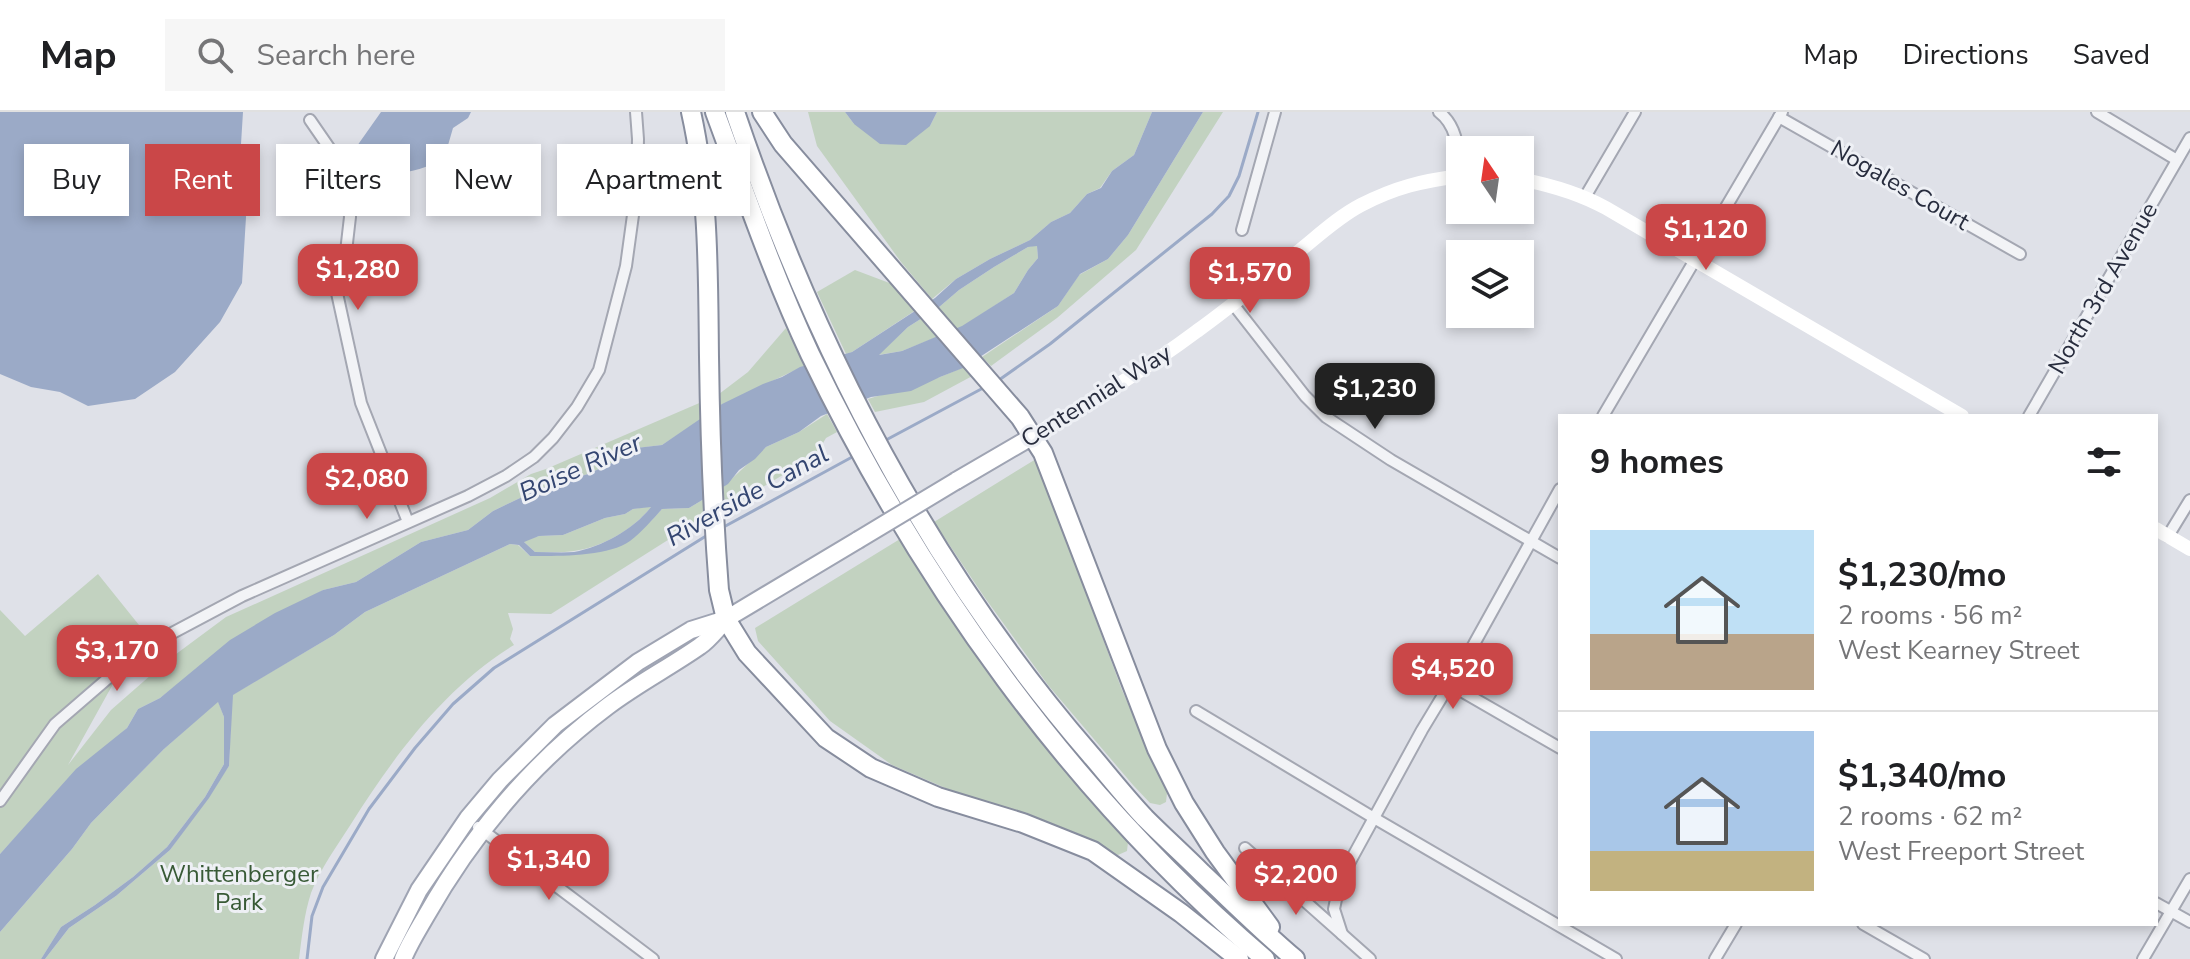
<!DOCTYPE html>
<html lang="en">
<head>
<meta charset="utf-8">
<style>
	:root { --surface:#fff; --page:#f6f6f6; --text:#202124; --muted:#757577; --line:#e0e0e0; --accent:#ca4748 }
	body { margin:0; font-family:"Nunito Sans",sans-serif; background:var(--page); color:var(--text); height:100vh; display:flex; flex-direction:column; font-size:30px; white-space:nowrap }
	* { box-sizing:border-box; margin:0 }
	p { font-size:26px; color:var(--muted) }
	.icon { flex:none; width:44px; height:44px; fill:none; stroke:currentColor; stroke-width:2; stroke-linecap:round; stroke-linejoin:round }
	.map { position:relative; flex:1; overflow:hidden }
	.panel { position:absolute; left:1558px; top:302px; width:600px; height:512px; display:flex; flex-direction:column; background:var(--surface); border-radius:0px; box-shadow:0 4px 12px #0003 }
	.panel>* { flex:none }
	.hud { position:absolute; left:24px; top:32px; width:760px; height:72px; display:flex; gap:16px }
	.needle { width:52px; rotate:347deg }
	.tools { position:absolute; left:1446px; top:24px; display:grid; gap:16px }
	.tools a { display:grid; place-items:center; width:88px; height:88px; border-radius:0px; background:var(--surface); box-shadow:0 4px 12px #0003; font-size:40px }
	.price { position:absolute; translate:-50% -68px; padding:0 18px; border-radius:16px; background:var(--accent); color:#fff; font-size:26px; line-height:52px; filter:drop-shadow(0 2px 4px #0008) }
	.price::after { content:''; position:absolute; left:50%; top:48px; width:24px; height:18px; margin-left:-12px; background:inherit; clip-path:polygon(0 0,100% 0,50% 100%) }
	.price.current { background:#222; color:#fff }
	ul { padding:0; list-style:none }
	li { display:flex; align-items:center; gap:24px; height:200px; padding:0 32px }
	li+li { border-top:2px solid var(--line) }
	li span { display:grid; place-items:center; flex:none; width:224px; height:160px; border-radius:0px; color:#555 }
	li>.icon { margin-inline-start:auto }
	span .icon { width:96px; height:96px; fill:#fffc; stroke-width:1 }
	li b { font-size:34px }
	h2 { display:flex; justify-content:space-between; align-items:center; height:96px; padding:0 32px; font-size:34px }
	.tag { padding:0 28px; border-radius:0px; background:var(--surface); box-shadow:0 4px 12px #0003; font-size:28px; line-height:72px }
	.tag.current { background:var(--accent); color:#fff }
	header { display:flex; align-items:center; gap:48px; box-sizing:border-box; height:112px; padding:0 40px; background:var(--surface); border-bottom:2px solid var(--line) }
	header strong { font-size:38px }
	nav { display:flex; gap:44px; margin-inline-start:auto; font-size:28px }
	.search { width:560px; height:72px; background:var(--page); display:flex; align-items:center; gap:20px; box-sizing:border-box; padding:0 28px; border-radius:0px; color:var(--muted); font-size:30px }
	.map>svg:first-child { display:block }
</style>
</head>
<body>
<header>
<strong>Map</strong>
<div class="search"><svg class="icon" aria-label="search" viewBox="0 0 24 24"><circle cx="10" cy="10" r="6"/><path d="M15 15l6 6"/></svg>Search here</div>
<nav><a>Map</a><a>Directions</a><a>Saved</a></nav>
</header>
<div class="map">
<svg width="2190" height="847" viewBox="0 0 2190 847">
	<rect width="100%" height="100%" fill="#dfe1e8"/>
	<g fill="#c2d2c0">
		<path d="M808 0H845L854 12 930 14 937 0H1152L1134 43 1112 59 1100 76 1087 82 1070 101 1051 110 1030 128 990 147 956 167 932 187 901 150 817 34Z"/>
		<path d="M1203 0H1223L1136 138 1057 206 991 254 982 245 1058 194 1079 163 1108 147 1128 123Z"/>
		<path d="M1037 133 1038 146 1028 158 1014 181 962 215 902 239 878 243 908 215 938 196 959 178 994 155 1028 135Z"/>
		<path d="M855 158 900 175 919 196 852 240 846 242 817 180Z"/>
		<path d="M786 216 804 254 719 294V282L748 260Z"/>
		<path d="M969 253 976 262 924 290 875 300 868 287 940 265Z"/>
		<path d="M704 289 705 305 662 333 637 336 627 344 588 362 539 377 493 399 468 418 421 430 356 470 323 478 192 561 160 586 138 597 127 616 45 693 0 742V498L25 524 98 462 143 518 68 653 111 598 168 548 226 505 490 386 531 362 546 357Z"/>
		<path d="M827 302 837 320 826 326 816 343 738 390 725 392 723 375 766 335 799 320Z"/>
		<path d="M1036 347 1122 578 1167 681 1166 690 1160 693 1150 691 1133 673 1048 573 985 486 934 410Z"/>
		<path d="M709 384V402L551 502 508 501 513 517 510 527 514 533C444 576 394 644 351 712 337 734 320 757 311 781 304 803 302 824 299 847H45L69 816 116 784 170 738 229 654 232 583 334 523 365 500 510 432 518 433 530 444 597 440 651 409 662 397 689 396Z"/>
		<path d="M652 394C634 417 603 435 574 439 562 441 548 440 535 440L523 429 539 424 563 423 605 406 625 402 633 397Z"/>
		<path d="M900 427 992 567 1071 665 1122 719 1128 730 1127 739 1118 743 964 684 892 653 830 609 758 529 755 516Z"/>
		<path d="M218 589 224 605V652L205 685 167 735 133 765 95 793 61 815 41 847H0V820L72 737 91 711 164 637Z"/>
	</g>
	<g fill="#9baac7" fill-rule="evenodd">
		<path d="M0 0H243L240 48 246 105 242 171 220 210 175 260 135 287 88 294 60 280 31 275 0 262Z"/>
		<path d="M381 0H471L468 6 453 16 444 47C413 62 390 67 359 50L357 34Z"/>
		<path d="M845 0H937L930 14 906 33 880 32 854 12Z"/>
		<path d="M1152 0H1203L1128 123 1108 147 1080 162 1058 194 963 256 940 265 911 279 871 285 821 304 799 320 766 335 755 347 739 358 728 372 699 390 689 396 662 397C652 408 642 420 630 429 608 445 557 444 530 444L519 433 510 432 365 500 334 523 233 583 229 654 209 686 170 738 116 784 69 816 45 847H41L61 815 95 793 133 765 167 735 205 685 224 652V605L218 590 164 637 91 711 72 737 0 820V742L76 657 127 616 138 597 160 586 230 528 275 501 323 478 356 470 421 430 468 418 493 399 539 377 588 362 627 344 636 336 662 333 722 292 763 272 782 265 800 255 852 240 935 186 956 167 990 147 1030 128 1051 110 1070 101 1087 82 1101 76 1112 59 1134 43ZM1037 134 1038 146 1028 158 1014 181 962 214 902 239 879 243 908 215 938 196 959 178 994 155 1028 135ZM651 395C634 417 602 435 574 440 562 441 548 440 535 440L524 430 539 424 563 423 605 406 625 402 633 397Z"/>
	</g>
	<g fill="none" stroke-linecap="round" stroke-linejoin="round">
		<g stroke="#9baac7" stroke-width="3">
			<path d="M999 268 1050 232 1212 102 1229 84 1239 64 1258 0"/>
			<path d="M886 328 985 275"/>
			<path d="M720 417 854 344"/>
			<path d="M307 847 312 804 323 775 369 697 415 636 453 592 494 556 706 424"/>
		</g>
		<g stroke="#a4a7b2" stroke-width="14">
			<g id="minor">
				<path d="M1439 0C1456 13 1458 34 1460 54"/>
				<path d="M2097 0 2177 48"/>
				<path d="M1779 5 2020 142"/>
				<path d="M310 8 341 53 347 72 350 105 344 157 337 181 361 291 408 410"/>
				<path d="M1585 85 1635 0"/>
				<path d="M1242 118 1275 0"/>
				<path d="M1233 192 1305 284 1326 305 1391 348 1560 446"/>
				<path d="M1603 304 1782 0"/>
				<path d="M2029 304 2190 26"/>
				<path d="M2168 424 2190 388"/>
				<path d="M1449 572 1560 636"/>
				<path d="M1196 599 1374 706 1616 847"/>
				<path d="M0 689 55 612 121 555 161 527 242 484 468 384 506 364 534 345 553 326 577 295 599 258 626 154 637 74 638 27 636 0"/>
				<path d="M478 715 653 847"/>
				<path d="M1245 736 1370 847"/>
				<path d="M2156 791 2190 810"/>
				<path d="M1863 812 1924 847"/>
				<path d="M1342 822 1334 797 1340 768 1422 618 1474 532 1560 377"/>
				<path d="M1715 847 1736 812"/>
				<path d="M2143 847 2190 767"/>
			</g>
		</g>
		<g stroke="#9fa4b3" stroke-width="20">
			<g id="primary">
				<path d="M956 369 1033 324"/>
				<path d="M384 847 419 778 468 706 500 668 555 613 638 550 691 518 726 507 858 428"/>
				<path d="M403 847C409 832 418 818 426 804 472 723 533 650 608 594 637 572 670 555 700 534 709 528 717 517 725 509"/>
			</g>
		</g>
		<g stroke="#878d9e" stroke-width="22">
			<g id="motorway">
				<path d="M691 0C709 80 708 164 709 245 710 322 713 401 719 478L726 507 747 541 826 626 871 656 938 685 1023 711 1093 739 1181 801 1239 847"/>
				<path d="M715 0C745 81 773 163 810 242 920 470 1071 682 1265 847"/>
				<path d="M735 0C814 234 928 455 1090 642 1108 663 1126 686 1145 706 1164 725 1183 742 1202 761 1233 790 1263 820 1295 847"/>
				<path d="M762 0 783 32 1020 305 1043 341 1157 637 1184 691 1215 740 1270 815"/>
			</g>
		</g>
		<use href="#minor" stroke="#f2f3f6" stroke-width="10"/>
		<g stroke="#fff" stroke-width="14">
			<path d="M1520 67C1551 73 1579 81 1606 96L1962 304"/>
			<path d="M1033 324C1089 291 1145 258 1197 219 1232 194 1264 167 1298 140 1318 124 1338 105 1361 93 1396 75 1422 69 1460 64"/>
			<path d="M2156 417 2190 437"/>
		</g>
		<use href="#primary" stroke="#fff" stroke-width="16"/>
		<use href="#motorway" stroke="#fff" stroke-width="18"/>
		<g stroke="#9fa4b3" stroke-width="20" stroke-linecap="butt">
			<path id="primary-bridge" d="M858 428 956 369"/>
		</g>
		<use href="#primary-bridge" stroke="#fff" stroke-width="16"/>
	</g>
	<g text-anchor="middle" stroke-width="6" stroke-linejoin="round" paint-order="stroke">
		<g font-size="24" fill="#282d3e" stroke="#eef0f5">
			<text transform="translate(1900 73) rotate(30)" y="8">Nogales Court</text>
			<text transform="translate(2103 176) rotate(-60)" y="8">North 3rd Avenue</text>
			<text transform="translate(1096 284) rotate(-32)" y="8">Centennial Way</text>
		</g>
		<g font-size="24" fill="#385a36" stroke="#eef0f5">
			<text x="239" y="770">Whittenberger<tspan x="239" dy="28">Park</tspan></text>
		</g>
		<g font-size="26" font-style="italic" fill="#344671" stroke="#eef0f5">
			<text transform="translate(580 355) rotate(-24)" y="9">Boise River</text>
			<text transform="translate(747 383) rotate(-29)" y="9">Riverside Canal</text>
		</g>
	</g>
</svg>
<div class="tools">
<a><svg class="needle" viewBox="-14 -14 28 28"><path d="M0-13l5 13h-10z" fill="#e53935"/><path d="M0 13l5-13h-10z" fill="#757577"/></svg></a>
<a><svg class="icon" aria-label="layers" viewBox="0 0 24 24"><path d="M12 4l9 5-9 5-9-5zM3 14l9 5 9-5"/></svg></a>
</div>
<b class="price" style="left:1706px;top:160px">$1,120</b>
<b class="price" style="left:358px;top:200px">$1,280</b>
<b class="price" style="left:1250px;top:203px">$1,570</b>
<b class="price current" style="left:1375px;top:319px">$1,230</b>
<b class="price" style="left:367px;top:409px">$2,080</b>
<b class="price" style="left:117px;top:581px">$3,170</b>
<b class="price" style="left:1453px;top:599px">$4,520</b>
<b class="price" style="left:549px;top:790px">$1,340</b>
<b class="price" style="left:1296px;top:805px">$2,200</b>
<div class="hud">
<a class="tag">Buy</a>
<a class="tag current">Rent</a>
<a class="tag">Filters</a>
<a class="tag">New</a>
<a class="tag">Apartment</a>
</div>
<section class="panel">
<h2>9 homes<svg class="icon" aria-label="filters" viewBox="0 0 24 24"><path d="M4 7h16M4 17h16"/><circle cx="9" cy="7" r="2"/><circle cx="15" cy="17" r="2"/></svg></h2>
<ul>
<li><span style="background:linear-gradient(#bfe0f5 65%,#b9a48a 0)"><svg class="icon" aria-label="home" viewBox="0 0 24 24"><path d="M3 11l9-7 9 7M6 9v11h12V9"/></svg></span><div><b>$1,230/mo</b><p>2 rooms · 56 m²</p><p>West Kearney Street</p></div></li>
<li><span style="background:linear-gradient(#a9c7e8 75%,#c2b280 0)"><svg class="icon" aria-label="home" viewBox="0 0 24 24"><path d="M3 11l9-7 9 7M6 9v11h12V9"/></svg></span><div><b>$1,340/mo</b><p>2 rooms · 62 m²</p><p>West Freeport Street</p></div></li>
</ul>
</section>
</div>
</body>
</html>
